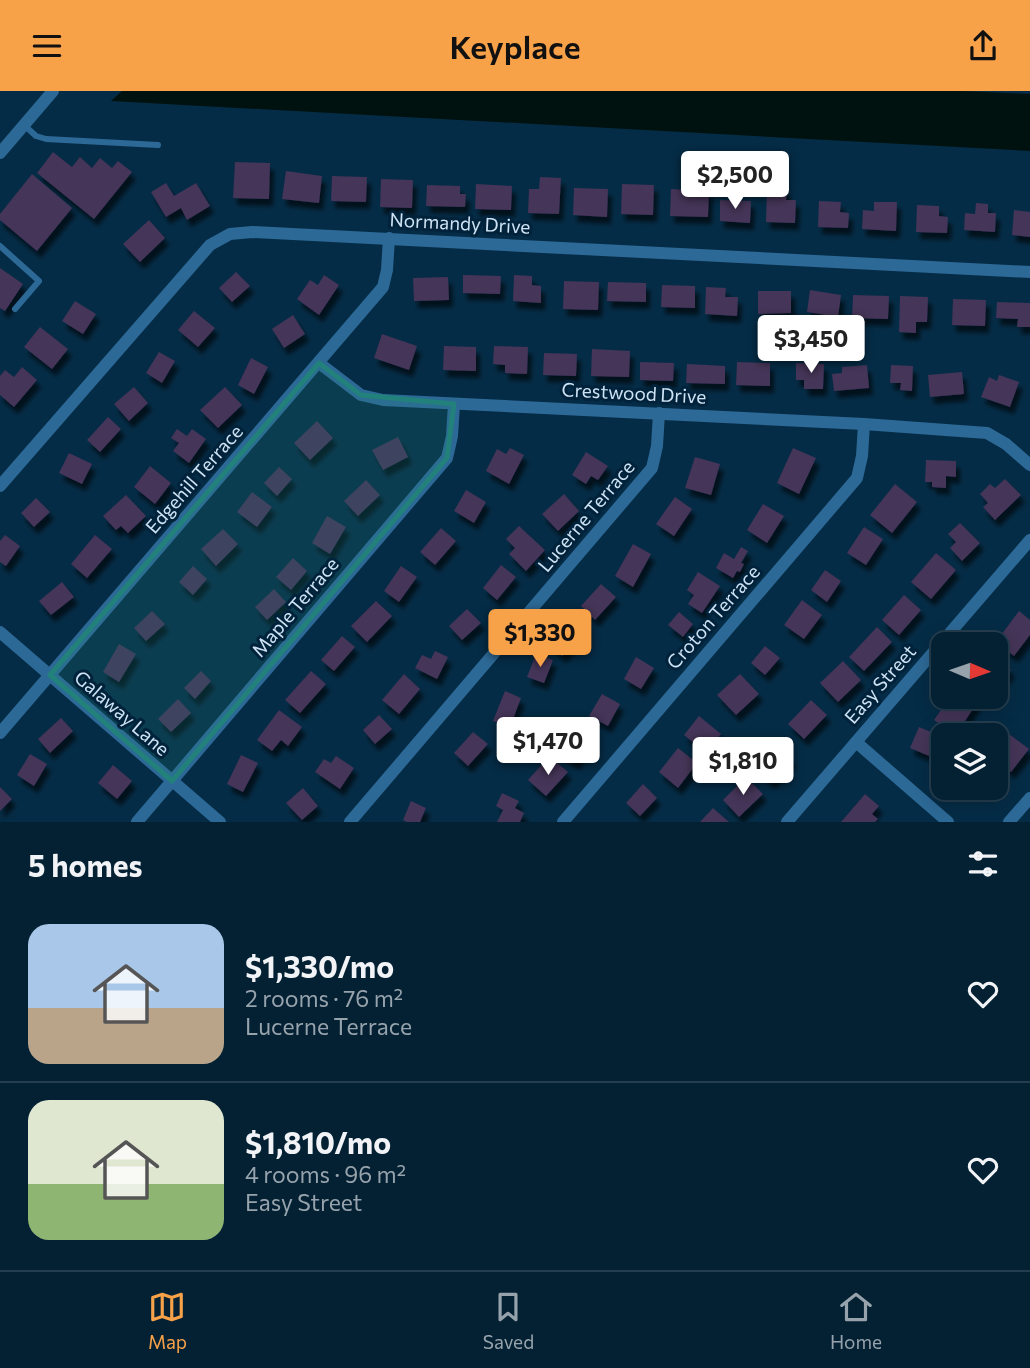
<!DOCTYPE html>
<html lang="en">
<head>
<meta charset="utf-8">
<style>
	:root { --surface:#042134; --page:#0d293c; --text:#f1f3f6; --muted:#97a3ac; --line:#253e4f; --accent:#f7a148 }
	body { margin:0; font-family:Commissioner,sans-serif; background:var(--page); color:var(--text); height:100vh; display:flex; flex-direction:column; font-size:26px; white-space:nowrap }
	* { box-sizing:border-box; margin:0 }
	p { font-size:23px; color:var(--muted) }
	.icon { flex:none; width:38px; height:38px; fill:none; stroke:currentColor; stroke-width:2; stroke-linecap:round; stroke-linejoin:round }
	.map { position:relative; height:731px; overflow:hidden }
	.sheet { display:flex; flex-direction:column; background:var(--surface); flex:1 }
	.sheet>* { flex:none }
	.needle { width:46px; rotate:92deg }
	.fabs { position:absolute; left:931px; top:541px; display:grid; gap:14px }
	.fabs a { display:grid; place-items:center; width:77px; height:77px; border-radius:14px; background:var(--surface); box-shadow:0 4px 18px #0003,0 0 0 2px var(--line); font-size:35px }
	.price { position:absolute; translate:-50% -60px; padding:0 16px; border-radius:7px; background:#fff; color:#222; font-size:23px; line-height:46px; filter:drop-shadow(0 2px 4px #0008) }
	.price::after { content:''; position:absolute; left:50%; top:42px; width:21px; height:16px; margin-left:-10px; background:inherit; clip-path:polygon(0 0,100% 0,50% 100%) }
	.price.selected { background:var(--accent); color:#111 }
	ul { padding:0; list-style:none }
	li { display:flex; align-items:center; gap:21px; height:175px; padding:0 28px }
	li+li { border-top:2px solid var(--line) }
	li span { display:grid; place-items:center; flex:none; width:196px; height:140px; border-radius:21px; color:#555 }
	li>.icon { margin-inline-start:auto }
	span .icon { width:84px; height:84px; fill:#fffc; stroke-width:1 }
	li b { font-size:30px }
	h2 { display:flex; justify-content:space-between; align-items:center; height:84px; padding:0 28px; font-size:30px }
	header { display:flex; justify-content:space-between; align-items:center; height:91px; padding:0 28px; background:var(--accent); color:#111; font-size:32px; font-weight:600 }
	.menu { display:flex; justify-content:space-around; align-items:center; height:98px; border-top:2px solid var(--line); background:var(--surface); font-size:19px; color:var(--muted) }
	.menu a { display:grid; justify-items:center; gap:4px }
	.menu .selected { color:var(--accent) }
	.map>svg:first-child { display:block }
</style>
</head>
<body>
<header><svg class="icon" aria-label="menu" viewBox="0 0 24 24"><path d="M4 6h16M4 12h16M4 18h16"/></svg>Keyplace<svg class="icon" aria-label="share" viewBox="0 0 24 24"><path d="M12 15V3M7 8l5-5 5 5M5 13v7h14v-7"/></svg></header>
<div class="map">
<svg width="1030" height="731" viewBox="0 0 1030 731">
	<defs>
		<filter id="shadow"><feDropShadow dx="4" dy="7" stdDeviation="2" flood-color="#0009"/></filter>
	</defs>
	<rect width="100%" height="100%" fill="#052c46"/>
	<path fill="#00120f" d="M122 0H963L1030 3V60L111 10Z"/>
	<g fill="#443458" filter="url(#shadow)">
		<path d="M53 61 72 76 80 66 92 77 100 67 112 77 118 70 132 81 94 128 37 82Z"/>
		<path d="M235 71 270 72 269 108 233 107Z"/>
		<path d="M286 80 322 85 319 112 282 108Z"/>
		<path d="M32 83 72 117 37 160 0 129V123Z"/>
		<path d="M332 85 367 86 366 111 331 110Z"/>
		<path d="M540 86 561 87 559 123 528 122 529 98H539Z"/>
		<path d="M381 88 413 89 412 117 380 116Z"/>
		<path d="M166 92 174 105 196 92 210 115 187 129 181 117 166 126 151 101Z"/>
		<path d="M476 93 512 95 511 119 475 118Z"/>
		<path d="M622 93 654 94 653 124 621 123Z"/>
		<path d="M427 94 460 95V103H466L465 116 426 115Z"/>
		<path d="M574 97 608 98 607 126 573 124Z"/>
		<path d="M767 97 787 98 786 109H796L795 132 766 131Z"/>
		<path d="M671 98 709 100 708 126 670 125Z"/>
		<path d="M720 109 751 110 750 132 720 130Z"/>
		<path d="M819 110 841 111 840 121 849 122 848 137 818 136Z"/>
		<path d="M874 111H897L896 140 862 138 863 119 874 120Z"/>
		<path d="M976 112 988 113V122H996L995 141 964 139 965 122 975 123Z"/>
		<path d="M917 114 939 115V125L948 126 947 142 916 141Z"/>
		<path d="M1014 119 1030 121V146L1012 144Z"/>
		<path d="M149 129 165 147 140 171 123 153Z"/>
		<path d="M0 177 23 193 5 220 0 217Z"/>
		<path d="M236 181 250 195 232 211 219 197Z"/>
		<path d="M324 184 339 194 319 224 297 208 310 189 318 194Z"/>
		<path d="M463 184 501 185 500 203 463 202Z"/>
		<path d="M514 184 532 185V194L541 195V212L513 210Z"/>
		<path d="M448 186 449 209 414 210 413 187Z"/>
		<path d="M564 190 599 191 598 219 563 218Z"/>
		<path d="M608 191 646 192V211L607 210Z"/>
		<path d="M662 194 695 195V217L661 216Z"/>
		<path d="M706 196 726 197 725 206H738L737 225 705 223Z"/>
		<path d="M810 199 841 204 838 226 807 221Z"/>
		<path d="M758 200H791V222L758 223Z"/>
		<path d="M853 204 889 205 888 228 852 227Z"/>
		<path d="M900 205 928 206 927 231H916V242L899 241Z"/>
		<path d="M953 208 986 209 985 235 952 234Z"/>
		<path d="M75 210 96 223 83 243 62 230Z"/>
		<path d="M997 211 1030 212V236H1017L1018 228 996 227Z"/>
		<path d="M194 220 215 237 198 256 178 239Z"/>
		<path d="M293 224 305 243 284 257 272 238Z"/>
		<path d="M40 236 68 258 52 278 24 256Z"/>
		<path d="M382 243 417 255 409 279 374 267Z"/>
		<path d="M444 255 476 256V280L443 279Z"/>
		<path d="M494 255 528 256 527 283 505 282V274L493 273Z"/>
		<path d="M592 258 630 260 629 286 591 285Z"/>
		<path d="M159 261 175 270 162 292 146 282Z"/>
		<path d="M544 262 577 263 576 285 543 284Z"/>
		<path d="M251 267 268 276 254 303 238 294Z"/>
		<path d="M640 271 674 272 673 290 640 289Z"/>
		<path d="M737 271 770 272V295L736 294Z"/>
		<path d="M796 272 824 273 823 298H804V289H796Z"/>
		<path d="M687 273 725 275V293L686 292Z"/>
		<path d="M867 274 869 297 834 300 832 283 842 282V276Z"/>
		<path d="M891 274 913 275 912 300 900 299 901 292H890Z"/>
		<path d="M22 276 37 289 14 316 0 304V285L5 279 14 286Z"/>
		<path d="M962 281 964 303 930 306 928 284Z"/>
		<path d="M999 284 1019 291 1010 316 981 306 989 286 997 290Z"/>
		<path d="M134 296 148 312 129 330 114 313Z"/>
		<path d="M225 296 242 314 218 337 200 319Z"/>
		<path d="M108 326 121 338 100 361 87 349Z"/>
		<path d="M317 330 333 347 310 369 294 352Z"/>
		<path d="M177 338 187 345 192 338 206 348 189 372 173 360 179 352 171 347Z"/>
		<path d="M398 346 408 366 383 379 372 359Z"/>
		<path d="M510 357 524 364 509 393 486 380 497 358 506 363Z"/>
		<path d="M793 357 816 367 799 403 777 392Z"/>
		<path d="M586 361 608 375 598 389 591 385 586 393 572 384Z"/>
		<path d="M69 362 92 373 82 393 59 382Z"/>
		<path d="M695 366 720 373 711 404 685 397Z"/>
		<path d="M926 369 956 370V386L946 385V397L932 396V391H925Z"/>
		<path d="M150 375 171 392 155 413 134 396Z"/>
		<path d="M279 376 292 388 277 405 264 392Z"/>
		<path d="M1005 388 1021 404 995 429 983 416 988 412 980 403 990 393 995 397Z"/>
		<path d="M366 389 380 404 358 425 344 410Z"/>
		<path d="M895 393 917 411 892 442 870 424Z"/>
		<path d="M466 399 486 411 474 432 454 420Z"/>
		<path d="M252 401 272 416 257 436 237 421Z"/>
		<path d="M564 403 579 420 558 440 542 423Z"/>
		<path d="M126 404 146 425 128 442 121 435 116 439 103 425Z"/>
		<path d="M675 406 692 418 674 445 656 433Z"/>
		<path d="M36 407 50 421 34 436 21 422Z"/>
		<path d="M763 413 784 425 767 452 747 439Z"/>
		<path d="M327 425 346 436 330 463 312 452Z"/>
		<path d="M960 432 980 452 962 470 950 457 956 451 948 443Z"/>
		<path d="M519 435 545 459 526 480 509 463 515 457 506 448Z"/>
		<path d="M864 436 883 448 866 474 847 462Z"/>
		<path d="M441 437 456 450 435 474 420 461Z"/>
		<path d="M223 438 238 453 216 475 201 458Z"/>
		<path d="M5 444 20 455 6 475 0 471V450Z"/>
		<path d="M95 444 112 458 87 487 71 473Z"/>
		<path d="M633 453 651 463 633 496 615 485Z"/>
		<path d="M741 456 748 460 741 472 744 473 740 481 737 480 733 487 716 477 724 462 734 468Z"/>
		<path d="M936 462 956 479 931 508 911 491Z"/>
		<path d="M293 467 307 480 291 499 276 486Z"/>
		<path d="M501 474 516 486 497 509 483 497Z"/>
		<path d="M193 475 207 488 193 504 179 491Z"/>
		<path d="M401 475 417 486 399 511 384 500Z"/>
		<path d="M825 479 841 490 827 511 811 499Z"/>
		<path d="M698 481 720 495 702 522 688 513 694 504 687 499Z"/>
		<path d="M62 491 74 506 51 524 39 510Z"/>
		<path d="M601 493 616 506 595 529 581 515Z"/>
		<path d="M274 498 286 511 267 529 255 516Z"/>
		<path d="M904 504 921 519 899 544 882 529Z"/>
		<path d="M802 509 822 524 804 548 784 534Z"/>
		<path d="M376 510 392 525 367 551 351 535Z"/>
		<path d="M467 518 481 532 462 549 449 535Z"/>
		<path d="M152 520 165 533 146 550 134 537Z"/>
		<path d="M1019 520 1030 529V544L1014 565 996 551Z"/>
		<path d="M679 521 693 533 683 546 668 534Z"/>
		<path d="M575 528 587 540 562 565 550 553Z"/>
		<path d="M877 536 892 551 864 580 849 566Z"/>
		<path d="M342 545 355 556 334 580 321 569Z"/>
		<path d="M119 553 136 563 119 591 103 581Z"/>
		<path d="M765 555 780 567 765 584 751 572Z"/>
		<path d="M435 560 448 566 437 588 415 577 422 564 431 568Z"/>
		<path d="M536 563 553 569 544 592 527 586Z"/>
		<path d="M636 566 654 577 641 598 624 588Z"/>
		<path d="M996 566 1011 579 996 598Z"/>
		<path d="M843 570 861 589 838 611 820 592Z"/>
		<path d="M201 580 211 590 195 608 184 597Z"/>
		<path d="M311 580 326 593 300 622 285 609Z"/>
		<path d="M404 583 420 598 399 623 382 609Z"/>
		<path d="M740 583 759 603 736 624 717 604Z"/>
		<path d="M505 600 521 607 510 636 493 630Z"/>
		<path d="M602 603 620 613 608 635 589 625Z"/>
		<path d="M950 606H971L978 610 956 644 934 629Z"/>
		<path d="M178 608 191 622 171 641 158 628Z"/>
		<path d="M811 609 827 624 804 648 788 633Z"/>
		<path d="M279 619 302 636 288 655 281 649 272 660 257 649Z"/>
		<path d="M379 624 392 638 375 653 363 639Z"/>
		<path d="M699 625 721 643 706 662 684 644Z"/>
		<path d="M61 627 73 640 50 662 38 648Z"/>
		<path d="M575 636 591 645 576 672 561 663Z"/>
		<path d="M919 636 943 646 934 667 910 657Z"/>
		<path d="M473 641 488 653 468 675 454 662Z"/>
		<path d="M1009 643 1029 658 1011 681 996 669V660Z"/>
		<path d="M778 656 792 669 771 691 757 678Z"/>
		<path d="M678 657 697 672 678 697 659 681Z"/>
		<path d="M30 663 47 673 34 695 17 684Z"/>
		<path d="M241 664 258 672 243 701 227 693Z"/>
		<path d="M336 665 354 677 340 698 315 681 324 668 331 672Z"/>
		<path d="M555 670 568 681 546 705 528 689 544 671 550 676Z"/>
		<path d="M113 674 132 690 117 708 98 692Z"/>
		<path d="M746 686 763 703 739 726 723 709Z"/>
		<path d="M643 693 657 707 640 725 626 712Z"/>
		<path d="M0 696 12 708 0 720Z"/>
		<path d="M303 697 318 715 302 729 286 712Z"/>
		<path d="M502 702 519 710 515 717 524 722 520 731H497L503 719 496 715Z"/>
		<path d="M865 703 879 715 872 723 878 728 875 731H841Z"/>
		<path d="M411 710 426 717 420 731H407L403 729Z"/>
		<path d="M713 717 729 731H700Z"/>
	</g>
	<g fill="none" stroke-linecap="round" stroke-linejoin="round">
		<g stroke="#2d6996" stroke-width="6">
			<path d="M24 34 36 45 46 48 158 54"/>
			<path d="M0 155 39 190 15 218"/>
		</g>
		<g stroke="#2d6996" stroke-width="12">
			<path d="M0 62 53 0"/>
			<path d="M319 272 361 304 383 309 864 333 987 342 1006 353 1030 374"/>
			<path d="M0 395 210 154 230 143 252 141 1030 181"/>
			<path d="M0 541 220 731"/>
			<path d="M0 642 383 196 387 179 389 147"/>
			<path d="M856 651 948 731"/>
			<path d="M137 731 447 367 452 345 454 313"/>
			<path d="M350 731 652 377 657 355 659 322"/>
			<path d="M563 731 857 387 862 365 864 333"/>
			<path d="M787 731 1030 449"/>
			<path d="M1009 731 1030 707"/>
		</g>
	</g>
	<path fill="#22817b" fill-opacity="0.2" stroke="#22817b" stroke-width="5" stroke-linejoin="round" d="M319 272 361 304 454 313 447 367 172 690 50 584Z"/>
	<g text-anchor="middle" stroke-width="6" stroke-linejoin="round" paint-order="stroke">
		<g font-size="19" fill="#cee3f4" stroke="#00223b">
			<text transform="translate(460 132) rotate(3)" y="7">Normandy Drive</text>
			<text transform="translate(634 302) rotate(3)" y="7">Crestwood Drive</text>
			<text transform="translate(194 388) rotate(-49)" y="7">Edgehill Terrace</text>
			<text transform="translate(586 425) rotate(-50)" y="7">Lucerne Terrace</text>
			<text transform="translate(295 516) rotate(-50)" y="7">Maple Terrace</text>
			<text transform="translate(713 526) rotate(-49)" y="7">Croton Terrace</text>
			<text transform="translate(880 593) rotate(-49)" y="7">Easy Street</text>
			<text transform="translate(122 622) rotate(41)" y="7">Galaway Lane</text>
		</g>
	</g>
</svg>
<div class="fabs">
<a><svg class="needle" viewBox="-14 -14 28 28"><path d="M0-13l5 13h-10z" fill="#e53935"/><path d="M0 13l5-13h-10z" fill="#97a3ac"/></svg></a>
<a><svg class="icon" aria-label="layers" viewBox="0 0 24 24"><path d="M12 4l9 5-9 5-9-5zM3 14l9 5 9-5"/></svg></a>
</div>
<b class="price" style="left:735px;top:120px">$2,500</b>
<b class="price" style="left:811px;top:284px">$3,450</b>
<b class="price selected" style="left:540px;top:578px">$1,330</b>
<b class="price" style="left:548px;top:686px">$1,470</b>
<b class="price" style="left:743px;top:706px">$1,810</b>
</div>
<section class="sheet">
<h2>5 homes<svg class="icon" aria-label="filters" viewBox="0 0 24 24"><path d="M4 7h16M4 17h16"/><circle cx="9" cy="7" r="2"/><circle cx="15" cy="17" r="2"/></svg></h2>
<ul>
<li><span style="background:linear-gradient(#a9c7e8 60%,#b9a48a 0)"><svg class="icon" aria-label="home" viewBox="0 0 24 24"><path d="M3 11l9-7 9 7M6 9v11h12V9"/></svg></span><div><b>$1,330/mo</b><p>2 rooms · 76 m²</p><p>Lucerne Terrace</p></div><svg class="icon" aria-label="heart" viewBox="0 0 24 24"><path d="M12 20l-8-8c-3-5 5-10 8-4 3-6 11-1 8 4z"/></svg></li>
<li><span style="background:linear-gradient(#dfe7d0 60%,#8fb573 0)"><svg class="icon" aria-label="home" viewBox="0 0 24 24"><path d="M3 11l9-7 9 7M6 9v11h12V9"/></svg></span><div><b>$1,810/mo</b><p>4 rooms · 96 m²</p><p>Easy Street</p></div><svg class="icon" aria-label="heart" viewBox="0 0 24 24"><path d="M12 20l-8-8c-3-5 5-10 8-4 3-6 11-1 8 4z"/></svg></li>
</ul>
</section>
<nav class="menu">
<a class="selected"><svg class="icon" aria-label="map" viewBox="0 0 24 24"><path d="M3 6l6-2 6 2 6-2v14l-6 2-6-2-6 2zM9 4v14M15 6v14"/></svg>Map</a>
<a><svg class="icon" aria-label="saved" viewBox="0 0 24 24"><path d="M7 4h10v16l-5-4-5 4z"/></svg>Saved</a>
<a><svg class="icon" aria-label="home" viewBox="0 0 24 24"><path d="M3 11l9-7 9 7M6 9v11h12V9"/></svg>Home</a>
</nav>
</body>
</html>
